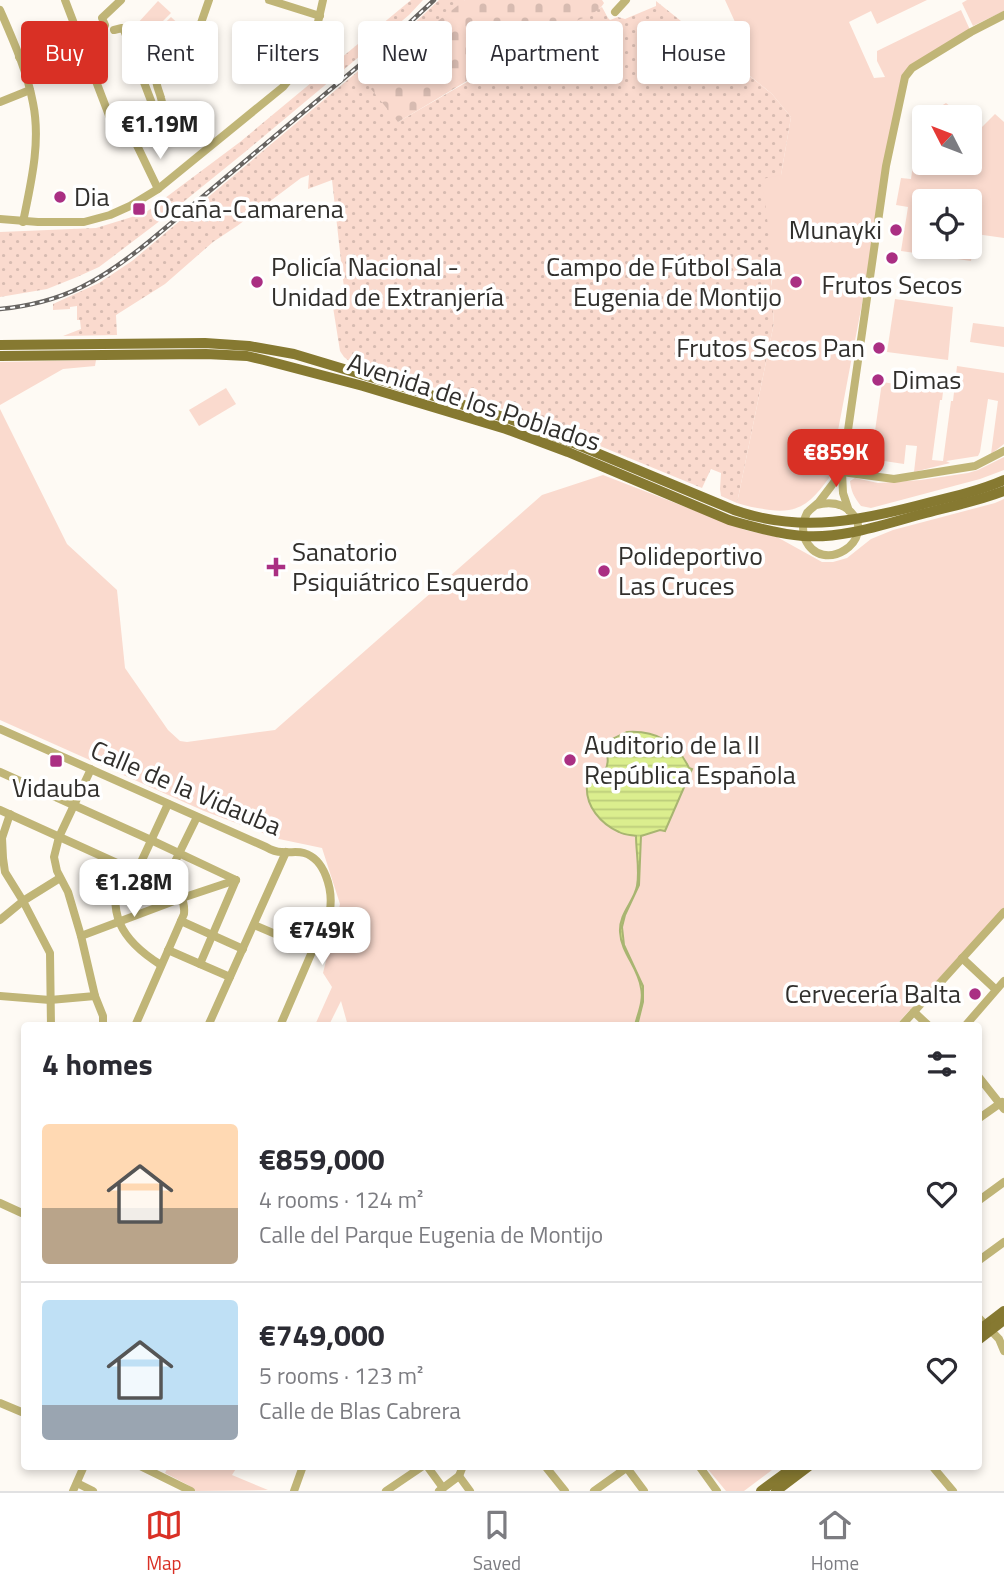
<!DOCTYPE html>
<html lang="en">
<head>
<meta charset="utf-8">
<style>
	:root { --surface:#fff; --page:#f7f7f7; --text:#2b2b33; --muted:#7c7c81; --line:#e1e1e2; --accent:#d93025 }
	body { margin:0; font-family:"Titillium Web",sans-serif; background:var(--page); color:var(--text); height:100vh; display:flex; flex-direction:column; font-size:26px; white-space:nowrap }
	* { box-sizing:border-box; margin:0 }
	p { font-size:23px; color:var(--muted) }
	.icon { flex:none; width:38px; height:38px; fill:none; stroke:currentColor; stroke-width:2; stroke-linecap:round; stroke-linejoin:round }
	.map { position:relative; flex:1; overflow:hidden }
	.sheet { position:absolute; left:21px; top:1022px; width:961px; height:448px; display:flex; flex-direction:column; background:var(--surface); border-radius:7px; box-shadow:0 4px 10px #0003 }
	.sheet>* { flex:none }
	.guide { position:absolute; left:21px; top:21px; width:962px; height:63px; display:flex; gap:14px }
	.needle { width:46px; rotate:312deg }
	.tools { position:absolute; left:912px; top:105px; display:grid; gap:14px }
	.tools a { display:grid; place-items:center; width:70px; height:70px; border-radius:7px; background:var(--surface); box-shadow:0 4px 10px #0003; font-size:35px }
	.price { position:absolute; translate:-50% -60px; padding:0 16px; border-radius:14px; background:#fff; color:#222; font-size:23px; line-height:46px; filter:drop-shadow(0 2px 4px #0008) }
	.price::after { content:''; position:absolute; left:50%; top:42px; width:21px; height:16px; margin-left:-10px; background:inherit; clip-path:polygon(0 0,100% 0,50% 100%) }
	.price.on { background:var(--accent); color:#fff }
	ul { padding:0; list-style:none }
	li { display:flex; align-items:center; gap:21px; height:175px; padding:0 21px }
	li+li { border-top:2px solid var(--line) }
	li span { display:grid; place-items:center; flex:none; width:196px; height:140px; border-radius:7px; color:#555 }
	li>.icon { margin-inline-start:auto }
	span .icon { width:84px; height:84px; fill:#fffc; stroke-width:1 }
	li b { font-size:30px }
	h2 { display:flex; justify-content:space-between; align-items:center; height:84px; padding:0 21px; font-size:30px }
	.pill { padding:0 24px; border-radius:7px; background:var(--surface); box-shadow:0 4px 10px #0003; font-size:24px; line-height:63px }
	.pill.on { background:var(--accent); color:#fff }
	.tabs { display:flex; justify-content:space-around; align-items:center; height:98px; border-top:2px solid var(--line); background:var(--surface); font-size:19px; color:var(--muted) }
	.tabs a { display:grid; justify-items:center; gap:4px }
	.tabs .on { color:var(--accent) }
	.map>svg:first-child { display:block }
</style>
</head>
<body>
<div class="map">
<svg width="1004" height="1491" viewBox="0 0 1004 1491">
	<defs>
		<pattern id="grass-dots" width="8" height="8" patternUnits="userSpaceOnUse" patternTransform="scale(1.75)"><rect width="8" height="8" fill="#fadace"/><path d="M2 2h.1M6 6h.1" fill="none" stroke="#d7bbb1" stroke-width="1.8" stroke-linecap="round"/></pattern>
		<pattern id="cemetery-stones" width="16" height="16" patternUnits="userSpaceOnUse" patternTransform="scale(1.75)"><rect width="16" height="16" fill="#fadace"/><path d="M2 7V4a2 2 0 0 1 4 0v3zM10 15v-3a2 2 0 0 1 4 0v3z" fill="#d7bbb1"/></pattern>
		<pattern id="water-rules" width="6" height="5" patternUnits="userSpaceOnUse" patternTransform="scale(1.75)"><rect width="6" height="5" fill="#dbee8e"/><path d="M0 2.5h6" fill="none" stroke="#bccc7b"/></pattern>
	</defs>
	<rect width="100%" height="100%" fill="#fefaf4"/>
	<g fill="url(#grass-dots)">
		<path d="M411 0H423L409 15 245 152 161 220 111 258 99 267 77 277 47 289 0 297V232L96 228 145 213 240 142Z"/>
		<path d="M439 0H465L398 122 558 29 602 7 608 18 610 20 618 17 625 19 656 6V1L772 94 791 117 781 175 771 286 774 323 737 503 721 496 720 489 721 473 711 469 702 488 532 418 349 361 344 357 340 351 333 307 346 306 332 180 308 189 309 175 301 178 237 226 213 242 165 284 116 315 117 335 63 336 81 329 80 320H77V306L70 307V309L53 310V304L99 283 132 261 406 31Z"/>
	</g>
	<path fill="url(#cemetery-stones)" d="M465 0H602L604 3C598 14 577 20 564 26 507 55 453 90 398 122L371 89 412 41Z"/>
	<g fill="#fadace" fill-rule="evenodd">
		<path d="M725 0H927L877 24 871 11 849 22 874 78 885 77 877 61V51L961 10 971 32 905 77 829 478C812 501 800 514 770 510 759 508 748 507 737 503L774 323 771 286 774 272 762 179 781 175 791 117 772 94 711 44 735 22Z"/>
		<path d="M967 0H1004V11L973 26 962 3Z"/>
		<path d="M158 1 171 13 149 35 137 24Z"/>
		<path d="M171 17 187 32 156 63 140 47Z"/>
		<path d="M946 103 963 117H924V163H970V123L978 131 995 114 1004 122V238L976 234 971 261 901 251 908 207 896 205 901 178 911 179 919 120ZM970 201V247H924V201Z"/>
		<path d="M895 299 953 307 948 360 887 352Z"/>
		<path d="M973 323 1004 327V347L970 342Z"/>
		<path d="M96 360 95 366 63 369 0 405V362Z"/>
		<path d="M957 366 1004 373V444L991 454 998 401 988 399 980 452 978 456 946 461 950 463 914 472 917 446 906 445 904 464 871 459 882 382 936 390V391L943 392 942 400H940L932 460 943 461 951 401H953Z"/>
		<path d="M226 388 236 404 199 426 189 410Z"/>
		<path d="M0 409 67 544 117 590 125 668 168 730 180 741 187 742 275 730 542 495 603 475 745 530 777 537 822 562H833L847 558 871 539 893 530 995 503 1004 499V908L896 1025 348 1026 341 1001 329 1025H315L332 987 323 973 340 904 322 848 279 839 204 811 0 720Z"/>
		<path d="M1004 457V470L980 479 871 508 861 506C854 497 851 491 850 481L855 478 878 483 921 480 968 473 978 470Z"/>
		<path d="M168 1467H237L232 1475 268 1490 196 1491 188 1485 165 1473Z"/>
		<path d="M706 1467H776L744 1491H726Z"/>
	</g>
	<path fill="url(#water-rules)" stroke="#a8b571" stroke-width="2" d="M627 732C655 730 677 742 689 768L692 769 665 831 660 830 641 836 639 885 625 915 622 927 624 945 643 986V1002L637 1026 635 1025C638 1013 644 1000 641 988 638 967 621 953 620 932 619 913 634 902 637 886 640 870 636 852 636 836 631 835 624 835 619 832 601 824 585 806 587 785 604 780 614 762 603 746L608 741Z"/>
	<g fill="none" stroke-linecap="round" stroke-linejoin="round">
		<g stroke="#c0b577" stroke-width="8">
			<path d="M65 0 115 131 118 134C131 129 153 123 153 106L124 30 122 28 114 30"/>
			<path d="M269 0 320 16"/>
			<path d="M0 10C13 40 27 71 33 103 41 142 31 183 23 222"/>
			<path d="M615 12 626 0"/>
			<path d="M19 57 105 25 102 18 121 0"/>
			<path d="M0 102 30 90"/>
			<path d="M158 189 132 135C147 127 167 117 161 98 159 90 155 84 156 75L192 35 201 23 209 0"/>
			<path d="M0 219 38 222H84L110 215 130 206 158 189 283 87 305 60 316 31 323 0"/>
			<path d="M842 472 894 479 975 466 1004 451"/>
			<path d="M816 505C828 502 841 502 851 512 878 540 822 577 805 539 802 531 803 521 807 513 810 509 815 506 819 502 827 492 834 482 842 472"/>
			<path d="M849 511 843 493 842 472 886 166 905 77 912 68 971 32 1004 15"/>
			<path d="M0 729 266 847C271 850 276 852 282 852 290 853 297 851 304 853 325 859 333 890 330 910L280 1026"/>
			<path d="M91 769 59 837 54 857 57 871 68 892 81 936 95 996 103 1016V1026"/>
			<path d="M0 772 151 840 236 880"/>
			<path d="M0 810 172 888C182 894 185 903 184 914L135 1026"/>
			<path d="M10 814 2 838 3 858 5 872 23 901 50 953 51 1026"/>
			<path d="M122 866C105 913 121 940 161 965"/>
			<path d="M136 873 168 804"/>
			<path d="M164 884 197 817"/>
			<path d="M0 920 23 901 60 878"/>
			<path d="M181 921 243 949"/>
			<path d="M254 925 313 950"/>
			<path d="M81 936 182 898 236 880"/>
			<path d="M168 950 200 964 236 880"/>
			<path d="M962 958 993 987"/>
			<path d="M200 964 230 977"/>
			<path d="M0 996 50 1000 95 996"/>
			<path d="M914 1012 929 1026"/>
			<path d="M208 1026 286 852"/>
			<path d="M901 1026 1004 912"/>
			<path d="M965 1026 1004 981"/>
			<path d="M978 1076 1004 1109"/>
			<path d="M978 1119 1002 1102"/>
			<path d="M978 1201 1004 1182"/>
			<path d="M0 1203 24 1214"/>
			<path d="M978 1261 1004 1242"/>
			<path d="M978 1317 999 1339 1004 1351"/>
			<path d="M0 1403 24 1413"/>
			<path d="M140 1466 191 1491"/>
			<path d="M427 1466 443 1488"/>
			<path d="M545 1466 565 1491"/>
			<path d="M699 1466 717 1491"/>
			<path d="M932 1466 953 1491"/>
			<path d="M627 1468 644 1491"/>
			<path d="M459 1476 470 1491"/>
			<path d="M77 1483 93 1491"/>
			<path d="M73 1491 84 1466"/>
			<path d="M294 1491 303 1466"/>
			<path d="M386 1491 423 1466"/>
			<path d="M439 1491 459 1476 463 1466"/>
			<path d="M594 1491 629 1466"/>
		</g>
		<g stroke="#867931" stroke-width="10">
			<path d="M0 345 205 343 249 346 294 354 510 419 573 443 734 510C802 534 864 520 931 502 956 496 981 490 1004 480"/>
			<path d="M0 356 206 354 247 356 264 360 363 386 506 429 568 452 729 520C753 527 779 534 803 536 845 539 887 523 926 513 952 506 979 501 1004 491"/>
			<path d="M978 1331 1004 1311"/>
			<path d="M978 1340 1004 1320"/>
			<path d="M761 1491 795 1466"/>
			<path d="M776 1491 809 1466"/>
		</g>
		<g stroke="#676461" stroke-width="4.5">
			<path id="rail" d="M0 309C64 303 102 280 151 240L405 27 434 0"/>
		</g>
		<use href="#rail" stroke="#fff" stroke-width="2" stroke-dasharray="5" stroke-linecap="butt"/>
	</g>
	<g fill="#aa2f83" stroke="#fff" stroke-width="2.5">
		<circle cx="60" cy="197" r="7"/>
		<rect x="132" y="202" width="14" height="14" rx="3.5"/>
		<circle cx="896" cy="230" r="7"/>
		<circle cx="892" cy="258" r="7"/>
		<circle cx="257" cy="282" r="7"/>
		<circle cx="796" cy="282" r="7"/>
		<circle cx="879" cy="348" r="7"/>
		<circle cx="878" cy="380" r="7"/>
		<path d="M272.5 556.5h7v7h7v7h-7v7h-7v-7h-7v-7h7z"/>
		<circle cx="604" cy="571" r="7"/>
		<circle cx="570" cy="760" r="7"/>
		<rect x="49" y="754" width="14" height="14" rx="3.5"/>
		<circle cx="975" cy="994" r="7"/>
	</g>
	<g text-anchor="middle" stroke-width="7" stroke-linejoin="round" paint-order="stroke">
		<g font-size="26" fill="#312f2c" stroke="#fff" text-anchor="start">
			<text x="74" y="206">Dia</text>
			<text x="153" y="218">Ocaña-Camarena</text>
			<text x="882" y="239" text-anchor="end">Munayki</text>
			<text x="271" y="276">Policía Nacional -<tspan x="271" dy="30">Unidad de Extranjería</tspan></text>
			<text x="782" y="276" text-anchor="end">Campo de Fútbol Sala<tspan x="782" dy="30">Eugenia de Montijo</tspan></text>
			<text x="892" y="294" text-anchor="middle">Frutos Secos</text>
			<text x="865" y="357" text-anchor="end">Frutos Secos Pan</text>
			<text x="892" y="389">Dimas</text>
			<text x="292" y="561">Sanatorio<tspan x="292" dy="30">Psiquiátrico Esquerdo</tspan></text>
			<text x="618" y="565">Polideportivo<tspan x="618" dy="30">Las Cruces</tspan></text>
			<text x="584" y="754">Auditorio de la II<tspan x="584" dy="30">República Española</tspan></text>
			<text x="56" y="797" text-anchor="middle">Vidauba</text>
			<text x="961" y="1003" text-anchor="end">Cervecería Balta</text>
		</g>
		<g font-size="26" fill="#312f2c" stroke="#fff">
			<text transform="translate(474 402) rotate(18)" y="9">Avenida de los Poblados</text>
			<text transform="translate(186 788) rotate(23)" y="9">Calle de la Vidauba</text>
		</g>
	</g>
</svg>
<div class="tools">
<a><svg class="needle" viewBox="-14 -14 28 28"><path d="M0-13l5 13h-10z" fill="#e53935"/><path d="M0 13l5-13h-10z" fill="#7c7c81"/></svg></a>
<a><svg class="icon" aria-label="locate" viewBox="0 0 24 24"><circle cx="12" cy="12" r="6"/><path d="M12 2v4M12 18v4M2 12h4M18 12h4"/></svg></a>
</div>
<b class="price" style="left:160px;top:161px">€1.19M</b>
<b class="price on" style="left:836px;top:489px">€859K</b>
<b class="price" style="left:134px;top:919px">€1.28M</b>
<b class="price" style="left:322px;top:967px">€749K</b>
<div class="guide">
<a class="pill on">Buy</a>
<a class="pill">Rent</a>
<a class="pill">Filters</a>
<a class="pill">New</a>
<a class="pill">Apartment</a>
<a class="pill">House</a>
</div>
<section class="sheet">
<h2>4 homes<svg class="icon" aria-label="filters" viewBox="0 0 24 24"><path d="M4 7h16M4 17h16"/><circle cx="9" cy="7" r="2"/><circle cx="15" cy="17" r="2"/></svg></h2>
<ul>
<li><span style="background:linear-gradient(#ffd9b3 60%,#b9a48a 0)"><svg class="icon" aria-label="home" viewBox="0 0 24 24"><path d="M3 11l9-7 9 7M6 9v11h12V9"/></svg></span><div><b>€859,000</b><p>4 rooms · 124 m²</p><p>Calle del Parque Eugenia de Montijo</p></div><svg class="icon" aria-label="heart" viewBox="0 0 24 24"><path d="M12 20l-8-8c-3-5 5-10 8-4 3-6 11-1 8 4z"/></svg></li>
<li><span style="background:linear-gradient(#bfe0f5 75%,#9aa5b1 0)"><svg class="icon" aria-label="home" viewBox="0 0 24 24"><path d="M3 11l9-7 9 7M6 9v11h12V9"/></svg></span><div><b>€749,000</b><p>5 rooms · 123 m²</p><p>Calle de Blas Cabrera</p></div><svg class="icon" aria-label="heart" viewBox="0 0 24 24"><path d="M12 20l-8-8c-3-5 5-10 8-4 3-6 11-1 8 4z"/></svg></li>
</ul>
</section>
</div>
<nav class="tabs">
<a class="on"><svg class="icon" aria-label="map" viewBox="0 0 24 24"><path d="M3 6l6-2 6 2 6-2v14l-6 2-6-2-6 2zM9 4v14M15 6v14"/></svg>Map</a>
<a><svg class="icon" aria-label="saved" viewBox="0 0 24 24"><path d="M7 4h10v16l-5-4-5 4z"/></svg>Saved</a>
<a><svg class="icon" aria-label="home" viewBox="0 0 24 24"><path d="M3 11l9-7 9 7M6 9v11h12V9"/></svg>Home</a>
</nav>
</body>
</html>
